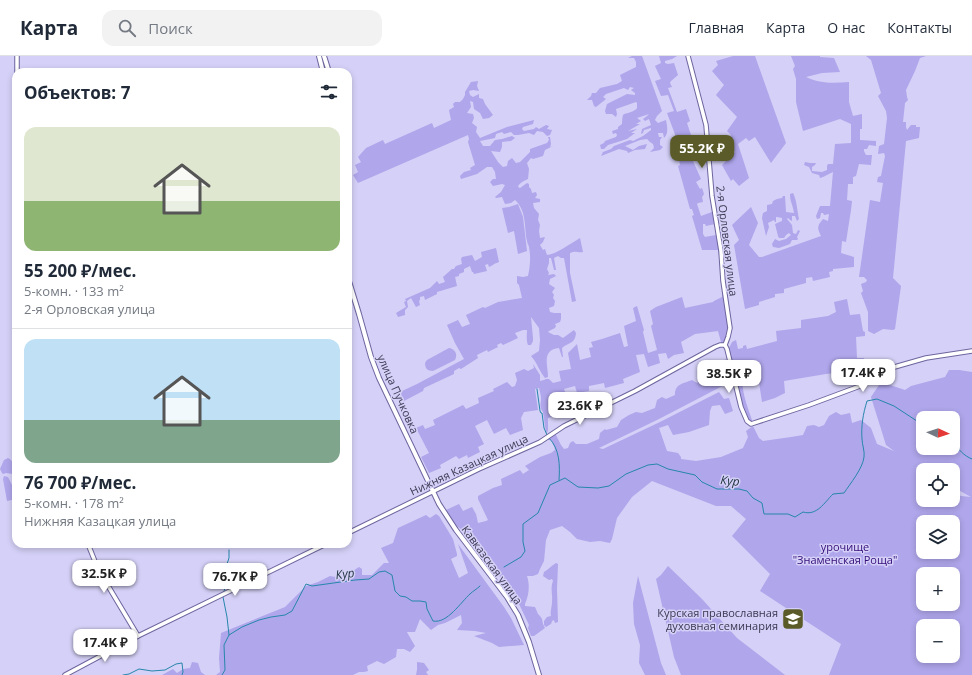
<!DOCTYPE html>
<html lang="ru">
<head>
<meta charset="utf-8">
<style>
	:root { --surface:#fff; --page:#f2f2f3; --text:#1f2937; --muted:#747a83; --line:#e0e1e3; --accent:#5a5b28 }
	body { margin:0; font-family:"Open Sans",sans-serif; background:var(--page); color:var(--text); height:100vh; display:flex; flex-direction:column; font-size:15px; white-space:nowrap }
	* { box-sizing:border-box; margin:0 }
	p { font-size:13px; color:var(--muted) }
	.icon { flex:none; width:22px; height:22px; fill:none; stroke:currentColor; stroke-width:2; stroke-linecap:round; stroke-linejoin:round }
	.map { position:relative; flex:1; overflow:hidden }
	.details { position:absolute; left:12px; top:12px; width:340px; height:480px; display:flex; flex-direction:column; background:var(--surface); border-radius:12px; box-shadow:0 2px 6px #0003 }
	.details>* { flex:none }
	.needle { width:26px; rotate:93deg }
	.tools { position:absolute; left:916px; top:355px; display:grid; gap:8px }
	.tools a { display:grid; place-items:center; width:44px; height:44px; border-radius:8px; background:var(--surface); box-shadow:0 2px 6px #0003; font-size:20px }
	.price { position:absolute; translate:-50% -34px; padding:0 9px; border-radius:8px; background:#fff; color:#222; font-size:13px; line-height:26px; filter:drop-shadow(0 1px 2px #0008) }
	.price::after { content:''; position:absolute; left:50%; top:24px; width:12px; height:9px; margin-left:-6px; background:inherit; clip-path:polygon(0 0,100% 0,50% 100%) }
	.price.active { background:var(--accent); color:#fff }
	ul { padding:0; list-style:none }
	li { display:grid; align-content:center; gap:8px; height:212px; padding:0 12px }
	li+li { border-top:1px solid var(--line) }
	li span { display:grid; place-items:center; height:124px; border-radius:12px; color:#555 }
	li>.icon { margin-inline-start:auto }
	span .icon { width:72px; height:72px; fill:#fffc; stroke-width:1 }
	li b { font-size:17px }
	h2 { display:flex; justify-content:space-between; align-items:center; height:48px; padding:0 12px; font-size:17px }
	header { display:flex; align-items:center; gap:24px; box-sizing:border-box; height:56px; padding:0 20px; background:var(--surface); border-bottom:1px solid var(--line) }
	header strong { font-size:19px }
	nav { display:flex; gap:22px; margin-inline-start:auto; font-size:14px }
	.search { width:280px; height:36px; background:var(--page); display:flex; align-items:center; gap:10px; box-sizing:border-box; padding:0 14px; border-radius:12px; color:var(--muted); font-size:15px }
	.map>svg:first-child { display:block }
</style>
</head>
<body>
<header>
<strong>Карта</strong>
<div class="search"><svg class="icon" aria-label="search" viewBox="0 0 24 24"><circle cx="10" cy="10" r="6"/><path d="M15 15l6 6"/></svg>Поиск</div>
<nav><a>Главная</a><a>Карта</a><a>О нас</a><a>Контакты</a></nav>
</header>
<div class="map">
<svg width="972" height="619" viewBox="0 0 972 619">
	<rect width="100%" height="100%" fill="#d4d0f7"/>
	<g fill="#afa6eb" fill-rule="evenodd">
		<path d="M632 0H642L662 55 657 60 655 64 658 67 666 64C667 70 669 77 664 82L663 77H658L659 81H662L660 84V89L663 91 660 94 650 96 654 92 653 88 650 86 647 83 640 84 625 90 633 94 639 90 647 88 645 93 635 94 628 97 627 95 619 93 601 100 603 96 611 93 614 90 630 84 633 85 643 80 651 74V72L644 74 643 77 641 78 642 73 651 69 649 63 645 65 643 63 647 60 649 58 637 62 641 65 636 68H640L628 75 637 73 631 77H635L627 83 608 89 604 93H601L600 89 604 87 605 85 616 81 617 79 616 77 613 78 612 75 618 73V71L622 68C623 56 622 59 631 56 632 56 637 53 637 52V47L636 46 616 53 617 58 616 61 612 58H606L605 55 607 48 627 38 635 39V37L631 34 634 32 630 31 628 34 624 32 606 38 603 41 606 43 596 51 594 50 592 44H587L591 40 592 37H596L600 32 617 28 622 25 620 19 636 11V6L634 2H628Z"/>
		<path d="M659 0H677L672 3 665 5V7L668 8 674 7 678 19 671 25 670 27 672 31 668 32 677 56 686 53 690 65 687 67 693 85 697 102 693 105 701 123 696 126 700 133 702 132 704 138 702 141 703 146 698 147 697 148 701 160 712 156 715 168 706 170 705 168H703V178L705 181 716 179 720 195V207V206L718 194H702L692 160 694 159 692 153H690L678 110 680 109 679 103H676L670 83 676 81 667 57 674 55 668 39 661 40 655 25 661 23 655 10 661 7Z"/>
		<path d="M733 0H755L786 87 771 107 755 81 749 85 746 82 738 88 749 122 739 130 733 123 731 125 722 109 735 96 726 84 731 79 727 75 737 61 716 39 724 29 712 15 718 9 716 5Z"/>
		<path d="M791 0H820V1L834 2 840 16 822 17 806 21C820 28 834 27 849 26V46L853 60 862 58V73H860V84L876 85V90L869 89 867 93H864V95L866 99H872L871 109 859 108 856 120 853 121V128H848L847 144 852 145 851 154 846 186 842 185 841 197 854 201V211L833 213V215L829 216 830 221 813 225 812 221 806 222V227L784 233V237L775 238V241L759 246V249L745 253 734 189 739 184 732 169 751 151 758 167 749 189 759 201H762L821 180C817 172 817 170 823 163L828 165 829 158 824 159 823 157H821L820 162 817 163 816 160 820 150H830L833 116 823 121 820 122 819 119 812 117 809 111 804 109 805 106 810 107H816L815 109 812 111V115L822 116 827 114V110L828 108H833L835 88 851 87V68L840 63 803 75 796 46V23L793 13 795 10Z"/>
		<path d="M866 0H926L920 2 915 15 906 34 907 41 908 44 905 47 903 66H906V71L907 74 911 69H916V71H920L919 82 906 85 893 222 901 230 895 273 893 274 883 273 874 278 868 275V256L861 237 863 235 861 228 866 226 867 224 864 221H859L870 144 880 146 883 127 877 126 878 121 881 120 885 100 884 97 878 98 879 90 884 88 887 62 886 55 878 40 881 37 871 4Z"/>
		<path d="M478 25 477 30 479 35 473 34 469 35 470 39 473 41 479 38V42L483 43 485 48 493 59 489 62 483 63 480 57 474 53 473 46 470 45 471 51 467 57 473 58 474 62 472 67 477 71 476 76 480 82 507 71 534 64 533 68 523 71 522 73 524 75 534 73 536 71 539 73 546 69 549 70 547 73 552 74 550 79 547 80 543 76 537 75 534 79 529 77 518 79H514L511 76 504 78 502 76 496 78 495 82 480 85 483 90H490L495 84 502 83 512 80 515 82 511 85 502 86V91L500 96 491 95 498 106 503 111 507 110 508 105 512 102 516 107 520 106 530 96V93L547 87 549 84 548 81H550L551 88 550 91 553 90 545 94 543 100 533 103 531 102 527 107 529 113 528 123C524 125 519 127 518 131L520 132 527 127 529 128V131L531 133 532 137 536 136 537 139 535 142 540 143V146L533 147 534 152 539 158 538 164 540 169 539 175 540 182 545 181 543 186 540 189 543 194 545 193 547 199C557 198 571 187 580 182L583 196C577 197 576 194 570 197V217L576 245 572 246 564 202H561L558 200 554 202 556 214H554L551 202H549V207L547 213 549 217 548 219 554 218 556 220 550 223 549 228 555 232 552 236 554 239 553 242 555 245 554 250 549 252 550 256 554 257H561V263L560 266 555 268 556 270 555 272 549 275 548 276 554 279H558L563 282 574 274 576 277C575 288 569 286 562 292L563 301H562L559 292C541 294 548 309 548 321L545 322C539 315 537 306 531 300L539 295 540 284 539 272 531 261 533 282V285L531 289H528C526 285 527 278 527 274H523L515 277 518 282 503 289 501 287 497 289 498 291 488 296 487 294 477 299 478 302 461 313 459 312 454 315V318L424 332 423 335 404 345 400 336 417 328 464 303 455 287 447 269 458 264 462 271 470 268 466 259 483 251 485 252 498 246 522 242 519 229 517 227V220L523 221 528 220C530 211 531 201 529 191 528 187 528 190 527 185 524 171 527 155 515 144L511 147 505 148 502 141 496 142 495 141 501 136 505 129 502 128 493 130 490 126 493 123H496L495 116 492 111H487L477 118 461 123 460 120 464 116 471 114 470 112 475 109 468 86 469 83 468 79 358 127 353 119 358 116 355 109 361 106 358 101 366 92 383 84 385 88 432 67 434 72 451 64 449 54 454 51 453 48 455 46H460L463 43 465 39V36L471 26Z"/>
		<path d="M793 137C797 145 797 154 799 163L797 165 795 160H792V165L790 164 788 162 787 163 792 169 793 177 796 178 798 174 800 175 797 181 798 183 797 184H792L790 188 779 192 773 191 772 188 775 183 779 185 786 183 791 179 789 177 786 179 784 182H779L778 180 775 168 782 165V162L777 161H776V166H775L774 164 768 167 769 171 766 180 762 162 763 157 767 155V149L772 148 773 145 777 143 782 142 783 140H785L786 156 794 157C793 149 790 146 790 138Z"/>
		<path d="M518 148 523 161 527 195 518 198 514 175 508 177 502 152 509 151Z"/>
		<path d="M496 192 499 206 494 208 493 209 489 211 488 208 485 209 487 215 474 218 473 216H472L470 210 464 213V216L459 218V220L455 221 457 230 437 236V238L425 244 424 240 420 241V244L419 245 420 249 416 251 411 242 407 245 408 251 405 254V259L398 261 396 257 406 251 404 246 406 245 405 243 430 232 437 225 439 228 445 226 443 221 452 213H454L456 210 462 208 461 203 462 201 472 199 475 205 482 201 481 196Z"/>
		<path d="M722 235 723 237 728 273 727 282 722 287 721 286 718 275 695 278 681 286 684 297 674 299 668 303 666 297 658 298 660 307 648 311 644 298 636 299 640 316 623 323 624 327 605 332 604 327 589 330V335L577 337 575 330 564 333 569 346H566L567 351 561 353 562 358 548 362V374L547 377H546L543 356C539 351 541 348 541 343 541 339 540 336 539 332L535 333 538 354 524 356 521 362 523 374 510 379 506 372 494 378 487 364 475 370 484 388 478 391 480 396 468 402 467 399 459 403 456 400 440 409 441 412 429 417 421 401 429 397 416 372 423 369 425 373 435 369 433 364 463 349 466 353 479 347 478 342 494 335 493 333 507 326 512 331 515 330 517 324 515 317 524 313 528 315 534 312 533 308 540 319V325L544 324 546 323H549L553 327 561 325 559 315 571 313 568 297 577 288 580 304 591 301 589 292 593 291 591 286 602 283 620 277 624 291 628 290 624 270 636 265 633 252 637 250 644 274 643 276 648 297 657 294 651 270 653 268 650 255 656 251 682 241 685 252 713 246 714 245 722 241Z"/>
		<path d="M847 243 850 259 860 258 863 275 865 276V280L856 281 857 302H864V317H855L854 315 826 318 784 325 785 337 775 342 762 346 756 307 751 308 753 317 749 320 743 318C740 334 748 352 753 367L750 366 744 357 728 294 732 286 736 284 738 293 743 292V290L746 289 747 293 777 285 776 275 801 272V264L828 260 836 256 834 246Z"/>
		<path d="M449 292C455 293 458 298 455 304L433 315C427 315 425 312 425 307L427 304Z"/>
		<path d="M726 303 732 325 659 363 599 392 603 393 660 366 719 336 724 343 729 342 733 355 725 358 720 349 712 350 710 355 709 369 689 376 673 379 668 369 659 372 667 395 678 397 681 401V403L696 405 721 401 743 392 748 381 746 375 753 370 759 382 763 385 791 381 803 379 807 370 814 369 819 371 824 369 829 360 836 356 841 359 850 357 852 367 861 364 871 372 877 388 894 395 886 389 871 341 881 326 905 334 911 330 945 321 949 314H959L972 316V619H829L841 588 760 535 770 518 732 480 746 463 731 450H716L652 425 632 441 617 462 612 483 610 487 600 485 590 486 577 483 570 476 562 470 550 474 546 484 544 505 540 513 538 518 533 520H527C530 529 529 539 525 548V550L535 551 538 558 540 560 542 563 543 568 545 572 534 580H531L528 572 529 569 520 550 513 538 492 510 490 505 473 481 458 471 453 465 446 454 459 448 463 455 472 451 476 458 478 467 486 465 488 464 478 443V440L493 432 502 429 501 423 520 414 523 418 529 414 525 410 540 401 551 397 555 394 554 390 551 384H548L546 382 555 377 561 389 564 393 568 392 570 387 573 385 576 388H587L599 383 600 377 605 373 606 374 617 371 621 364 629 359 636 356 642 357 655 352 657 344 662 341 666 343 675 339C675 328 682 328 692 324L697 327 713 318 711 312ZM923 362H953V392H923ZM916 411 923 415V414H953V431L971 441 961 440 953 435V444H923V425ZM923 466H953V496H923ZM923 518H953V548H923ZM923 570H953V600H923Z"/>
		<path d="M8 402C14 405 16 413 13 418L6 417 3 418 2 417 0 413 4 404Z"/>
		<path d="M4 420 8 421 16 437V443L7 445 3 423Z"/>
		<path d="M436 458 439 460 453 483 457 498V500L451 503 459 522 468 517 458 488 504 551 511 562 524 589 499 591 492 587 474 580 486 577 475 575 457 574 462 567 461 559 445 567 438 569 431 574 420 563 415 576H407L408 578 415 590 410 596 404 593H397L396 601 384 608 377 605 367 610 368 615 364 616H359L353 619H216L220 616 219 602 221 577 285 551 306 530 318 526 330 520C344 523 348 518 359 511L362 513V519H372L384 507H389L381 492 393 487 398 472 426 459 430 462Z"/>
		<path d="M556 507 558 508 557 533 558 566 555 567 554 564 552 565 551 568 546 571 544 569V565L547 561 551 560C550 555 552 551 552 546 553 539 550 532 553 525L552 523 549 524 543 520 544 516C549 513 551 510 556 507Z"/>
		<path d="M668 510 702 543 737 582 785 619H681L674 601 656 523 661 519Z"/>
		<path d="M638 520 661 607 666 619H645L639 607 640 589 634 568 633 547Z"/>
		<path d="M192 606 198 607 201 616 205 619H162L173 613 177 617 183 613 190 612Z"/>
		<path d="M417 606 424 607 429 614 426 616 428 619H416L417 614Z"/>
	</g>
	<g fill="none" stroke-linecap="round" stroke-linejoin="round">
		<g stroke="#2686ac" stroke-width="1">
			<path d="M537 333 540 355 541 357H542L544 372 547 379"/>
			<path d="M549 382C560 393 560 410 559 424"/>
			<path d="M953 386C958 393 964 400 972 403"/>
			<path d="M504 511 521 501 525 495 523 486V468L538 457 550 429 565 422 578 431 598 432 609 430 626 418 648 409 657 408 668 413 695 419 702 426 717 433H739L747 435 753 442 762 447 764 458H788L795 461 803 456C817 460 824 447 833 438L844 437C850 428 863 412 864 401 865 396 862 388 862 383 861 370 863 358 867 345L877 343 894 350 923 369"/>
			<path d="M224 535 225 532 218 517 226 511 229 502V494"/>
			<path d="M223 541 227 561 229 579"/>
			<path d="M123 619 129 618 139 613 152 615 165 614 176 608 182 607 183 616 182 619"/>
			<path d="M222 619 225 614 224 589 229 579 242 571 259 564 271 561 285 559 292 555 306 528 312 530 355 524 369 523 379 516 385 515 392 519 395 535 400 540 406 541 412 545H420L426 546 427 553 433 565C447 568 461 546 470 538 473 535 477 533 480 530"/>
		</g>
		<g stroke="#6d659e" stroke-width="5.5">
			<g id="secondary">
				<path d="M17 0V16"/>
				<path d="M688 0 706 69 712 140 721 195 723 225 730 272 728 281 725 289"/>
				<path d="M725 289 727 293 741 351 747 365 751 368 809 349 860 330 881 316 891 312 926 302 972 295"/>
				<path d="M348 477 479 413 540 386 564 370 635 335 715 291 720 289H725"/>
				<path d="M88 488 98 513 138 580"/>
				<path d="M65 619 138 580 326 488"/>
			</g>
		</g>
		<g stroke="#6d659e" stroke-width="6">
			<g id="primary">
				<path d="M319 0 323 16"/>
				<path d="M324 0 329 16"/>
				<path d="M348 222 359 258 371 301 379 322 439 448 456 474 507 541 518 559 529 586 539 619"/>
			</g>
		</g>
		<use href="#secondary" stroke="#fff" stroke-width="3.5"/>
		<use href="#primary" stroke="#fff" stroke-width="4"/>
	</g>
	<defs>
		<g id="university-square" transform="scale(1.15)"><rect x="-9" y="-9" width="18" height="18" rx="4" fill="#5a5b28" stroke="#d4d0f7"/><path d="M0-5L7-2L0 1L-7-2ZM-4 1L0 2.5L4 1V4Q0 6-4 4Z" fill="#fff"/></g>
	</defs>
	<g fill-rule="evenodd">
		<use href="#university-square" x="793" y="563"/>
	</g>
	<g text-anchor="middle" stroke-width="3" stroke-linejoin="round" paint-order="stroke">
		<g font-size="11" fill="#3b3852" stroke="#d4d0f7">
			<text transform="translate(727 185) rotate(83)" y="4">2-я Орловская улица</text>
			<text transform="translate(398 338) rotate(66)" y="4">улица Пучковка</text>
			<text transform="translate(469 409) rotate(-25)" y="4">Нижняя Казацкая улица</text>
			<text transform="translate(492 509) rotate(54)" y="4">Кавказская улица</text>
		</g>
		<g font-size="11" fill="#340d78" stroke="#d4d0f7">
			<text x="845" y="495">урочище<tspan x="845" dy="13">"Знаменская Роща"</tspan></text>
		</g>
		<g font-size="11" fill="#3b3852" stroke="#d4d0f7" text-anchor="end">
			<text x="778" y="561">Курская православная<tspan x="778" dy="13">духовная семинария</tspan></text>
		</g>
		<g font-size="12" font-style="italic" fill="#1d323c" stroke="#d4d0f7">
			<text transform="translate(730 425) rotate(6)" y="4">Кур</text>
			<text transform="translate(345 518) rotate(-7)" y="4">Кур</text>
		</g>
	</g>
</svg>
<div class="tools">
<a><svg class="needle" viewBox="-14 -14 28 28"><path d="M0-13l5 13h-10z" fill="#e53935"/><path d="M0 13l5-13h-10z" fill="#747a83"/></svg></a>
<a><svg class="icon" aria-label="locate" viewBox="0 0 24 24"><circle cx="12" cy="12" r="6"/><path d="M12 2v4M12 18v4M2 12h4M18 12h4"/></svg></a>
<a><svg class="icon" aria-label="layers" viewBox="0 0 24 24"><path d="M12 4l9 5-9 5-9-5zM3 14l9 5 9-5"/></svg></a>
<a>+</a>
<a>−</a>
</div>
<b class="price active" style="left:702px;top:113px">55.2K ₽</b>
<b class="price" style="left:863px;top:337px">17.4K ₽</b>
<b class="price" style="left:729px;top:338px">38.5K ₽</b>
<b class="price" style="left:580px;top:370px">23.6K ₽</b>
<b class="price" style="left:104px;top:538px">32.5K ₽</b>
<b class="price" style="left:235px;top:541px">76.7K ₽</b>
<b class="price" style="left:105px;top:607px">17.4K ₽</b>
<section class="details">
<h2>Объектов: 7<svg class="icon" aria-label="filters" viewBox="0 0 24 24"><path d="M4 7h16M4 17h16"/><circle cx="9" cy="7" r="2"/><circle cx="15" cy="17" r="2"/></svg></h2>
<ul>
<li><span style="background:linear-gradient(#dfe7d0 60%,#8fb573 0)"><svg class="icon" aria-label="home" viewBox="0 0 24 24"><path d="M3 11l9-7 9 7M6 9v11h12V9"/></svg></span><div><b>55 200 ₽/мес.</b><p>5-комн. · 133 m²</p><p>2-я Орловская улица</p></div></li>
<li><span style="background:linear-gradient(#bfe0f5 65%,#7fa58c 0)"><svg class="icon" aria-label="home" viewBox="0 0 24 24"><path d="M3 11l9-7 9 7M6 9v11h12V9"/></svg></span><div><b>76 700 ₽/мес.</b><p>5-комн. · 178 m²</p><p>Нижняя Казацкая улица</p></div></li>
</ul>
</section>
</div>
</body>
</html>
